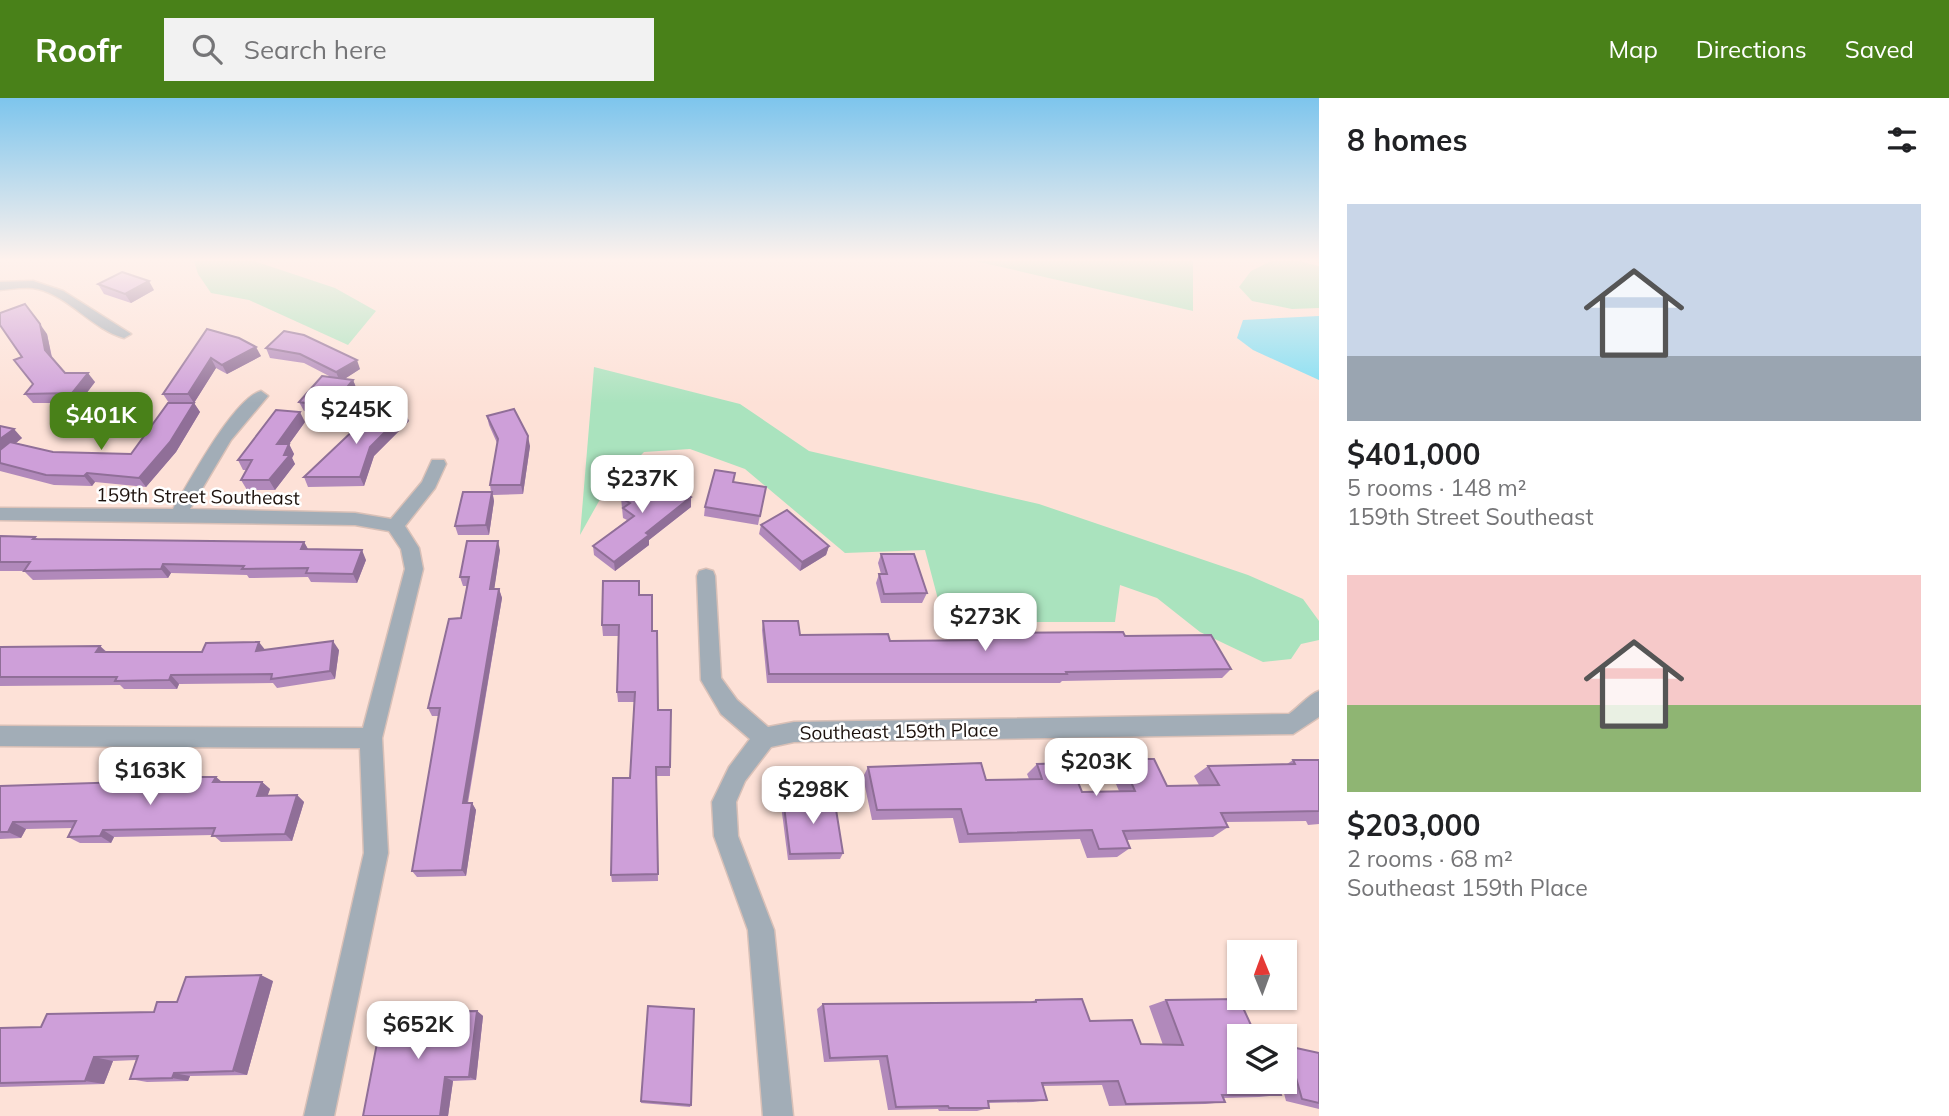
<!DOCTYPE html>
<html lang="en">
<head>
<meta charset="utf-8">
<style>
	:root { --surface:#fff; --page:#f2f2f2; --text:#202124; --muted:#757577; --accent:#498119 }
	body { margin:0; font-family:Mulish,sans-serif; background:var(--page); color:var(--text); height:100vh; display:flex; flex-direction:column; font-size:26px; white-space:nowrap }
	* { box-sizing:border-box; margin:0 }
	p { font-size:23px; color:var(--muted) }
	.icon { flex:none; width:38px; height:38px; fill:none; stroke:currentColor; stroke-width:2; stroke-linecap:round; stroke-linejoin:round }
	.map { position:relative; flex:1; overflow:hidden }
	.panel { display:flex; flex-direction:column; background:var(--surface); width:630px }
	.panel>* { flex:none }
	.needle { width:46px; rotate:359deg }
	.fabs { position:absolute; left:1227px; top:842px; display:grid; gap:14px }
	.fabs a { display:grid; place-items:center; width:70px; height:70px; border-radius:0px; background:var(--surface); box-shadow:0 2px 5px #0004; font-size:35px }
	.price { position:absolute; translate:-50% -60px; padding:0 16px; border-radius:14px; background:#fff; color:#222; font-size:23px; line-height:46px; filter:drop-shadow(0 2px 4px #0008) }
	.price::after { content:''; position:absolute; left:50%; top:42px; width:21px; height:16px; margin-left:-10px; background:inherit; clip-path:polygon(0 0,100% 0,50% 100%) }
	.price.active { background:var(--accent); color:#fff }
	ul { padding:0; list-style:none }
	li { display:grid; align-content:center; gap:14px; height:371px; padding:0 28px }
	li span { display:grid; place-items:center; height:217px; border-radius:0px; color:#555 }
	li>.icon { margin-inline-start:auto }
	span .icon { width:126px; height:126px; fill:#fffc; stroke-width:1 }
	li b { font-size:30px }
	h2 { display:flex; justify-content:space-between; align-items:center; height:84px; padding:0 28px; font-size:30px }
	header { display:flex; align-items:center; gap:42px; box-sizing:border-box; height:98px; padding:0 35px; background:var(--accent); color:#fff }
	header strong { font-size:33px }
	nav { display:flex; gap:38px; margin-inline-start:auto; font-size:24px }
	.search { width:490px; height:63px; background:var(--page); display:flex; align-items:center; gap:18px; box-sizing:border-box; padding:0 24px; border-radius:0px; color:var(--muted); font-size:26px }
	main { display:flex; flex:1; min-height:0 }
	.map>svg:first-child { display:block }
</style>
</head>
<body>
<header>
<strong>Roofr</strong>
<div class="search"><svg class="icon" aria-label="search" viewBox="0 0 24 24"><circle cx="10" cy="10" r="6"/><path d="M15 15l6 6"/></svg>Search here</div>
<nav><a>Map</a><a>Directions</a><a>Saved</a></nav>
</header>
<main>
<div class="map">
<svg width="1319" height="1018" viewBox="0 0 1319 1018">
	<rect width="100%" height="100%" fill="#fde1d7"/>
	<g fill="#aae3be">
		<path d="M194 163H254L335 190 376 213 348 247 249 202 211 195 198 176Z"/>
		<path d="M975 163H1193V213Z"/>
		<path d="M1271 163H1299L1319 168V210L1292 211 1252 203 1239 189 1251 173Z"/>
		<path d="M594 269 740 306 809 353 1039 406 1248 477 1303 501 1319 523V542L1301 546 1291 561 1263 564 1200 534 1157 500 1120 487 1115 524H944L925 452 845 455 745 371 690 351 644 354 603 396 580 437Z"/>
	</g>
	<path fill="#7edef4" d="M1319 218V282L1253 252 1237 240 1243 222Z"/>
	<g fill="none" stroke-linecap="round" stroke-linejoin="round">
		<g stroke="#d9c0b7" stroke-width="3">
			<g id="street">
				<path d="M33 183 63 193 131 236 124 240C92 231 70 199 38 191 26 188 12 191 0 192V184Z"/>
				<path d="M261 293 268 298 231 342 190 411 355 415 391 421 422 384 432 362H444L446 366 435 390 405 428 419 450 423 471 382 640 388 755 334 1018H304L364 755 360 650 0 648V628L363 630 405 471 401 451 389 433 355 427 0 422V410L173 411C189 385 233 301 261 293Z"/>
				<path d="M706 471 713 473 715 478 721 580 737 602 768 629 794 624 1289 616C1299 609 1308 597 1319 593V619L1293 636 794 644 771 649 745 683 736 704 738 738 774 832 793 1018H763L748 832 714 738 712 704 729 669 750 641 721 616 701 582 697 478 699 473Z"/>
			</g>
		</g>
		<use href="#street" fill="#a2adb7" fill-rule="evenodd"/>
	</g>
	<g fill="#b189bb">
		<path d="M98 186 154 192 131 205 104 196Z"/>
		<path d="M207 231 261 258 227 276 216 270 194 305 200 314 176 354 146 389 95 384 92 388 54 387 0 373V328L22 340 16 345 53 354 131 356 169 305 163 296Z"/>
		<path d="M284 233 360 271 344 281 353 282 357 292 335 318 304 313 299 304 331 279 304 265 270 260 266 250Z"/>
		<path d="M47 236 52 259 65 275 95 284 79 305H33L25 296 33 286Z"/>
		<path d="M487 318 530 348 523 396 493 397 494 403 489 437H458L455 428 491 394 490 387 497 345 489 327Z"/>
		<path d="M409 323 374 358 364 388 308 389 304 379Z"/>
		<path d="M305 324 289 346 294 356 292 360 295 366 275 392H247L241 382 247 372H243L238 362Z"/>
		<path d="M734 384 766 389 758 427 704 418 705 409Z"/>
		<path d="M691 399V409L649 442V447L615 473 594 457 593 448 627 422 623 420 621 400Z"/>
		<path d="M761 427 829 448 826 457 800 473 759 436Z"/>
		<path d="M0 438 35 439 38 441 304 444 308 451 366 462 357 485 311 484 308 479 249 480 247 477 171 475 168 480 33 482 24 473H0Z"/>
		<path d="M500 452 494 491H499L502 500 468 705H472L476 712 466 778 417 779 412 773 439 618H432L428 610 461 520 467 488H463L460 479Z"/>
		<path d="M881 456 927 495 922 505H881L876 485 879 476H881L878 465Z"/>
		<path d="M639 497 652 533 658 612H671L670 678H656L658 783 612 784 611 777 630 680 634 604H618L617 594 618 538H603L602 527Z"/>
		<path d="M763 523 800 537 890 543 982 542 986 535 1125 538 1231 571 1222 580 1062 583 1060 585H767L762 532Z"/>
		<path d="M100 548 107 554 339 552 335 581 277 590 273 585 179 586 177 591H124L120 587 0 588V549Z"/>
		<path d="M1121 661 1167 688 1199 687 1194 678 1208 668 1287 666 1293 662H1319V726L1308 727 1306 723 1225 724 1228 729 1213 739 1127 742 1130 750 1117 759 1087 760 1080 741 959 745 953 720 872 722 863 679 868 669 986 682 1029 681 1027 676 1037 666 1082 694 1119 693 1110 672Z"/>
		<path d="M216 679 222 684H262L270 691 267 698 297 697 304 704 292 743 221 744 213 737 114 739 111 745H80L68 739 73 730 26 731 21 740 0 741V688L125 684 135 691 134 694 171 693Z"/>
		<path d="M783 700 843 755 840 761 788 762 781 707Z"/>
		<path d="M273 883 247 977 190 978 188 983 147 984 130 981 136 962 113 963 104 986 0 989V930L41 929 154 914 177 904Z"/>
		<path d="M1036 902 1090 923 1141 946 1163 947 1149 908 1166 902 1281 997 1259 999 1223 1000 1225 1004 1205 1006 1109 1008 1102 987 1043 988 1047 1002 1033 1004 988 1005 989 1010 977 1013H939L938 1011 888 1012 879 962 824 964 817 911 823 906 1030 904Z"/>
		<path d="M477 913 483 918 476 982 453 983 448 1018H363Z"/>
		<path d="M1287 948 1319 955V1011L1286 1003 1281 984H1284V949Z"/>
		<path d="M641 1003 691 1007 690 1009 641 1005Z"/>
	</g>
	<g fill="#906f98">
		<path d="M149 183 154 192 131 205 125 196Z"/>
		<path d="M40 226 47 236 52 261 45 252Z"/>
		<path d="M256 249 261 258 227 276 222 267Z"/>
		<path d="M211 260 216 270 194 305 200 314 176 354 146 389 139 380 194 305 188 296Z"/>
		<path d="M357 262 360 271 340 284 336 274Z"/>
		<path d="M88 275 95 284 79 305 72 295Z"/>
		<path d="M353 282 357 292 335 318 331 309Z"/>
		<path d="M300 314 305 324 282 356 277 346Z"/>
		<path d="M405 314 409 323 374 358 364 388 360 379 370 349Z"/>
		<path d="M14 331 22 340 0 358V341Z"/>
		<path d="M528 338 530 348 523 396 521 387Z"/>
		<path d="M289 346 294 356 292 360 295 366 275 392 269 382Z"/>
		<path d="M87 375 95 384 92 388 84 378Z"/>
		<path d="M492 394 494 403 489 437 486 427Z"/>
		<path d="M691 399V409L649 442V447L615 473 614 464 646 435Z"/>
		<path d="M498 443 500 452 493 500 490 491Z"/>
		<path d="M304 444 309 453 301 451Z"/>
		<path d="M829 448 826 457 800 473 802 464Z"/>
		<path d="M362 452 366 462 357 485 353 476Z"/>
		<path d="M163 466 171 475 168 480 161 471Z"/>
		<path d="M499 491 502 500 466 712 463 705Z"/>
		<path d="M333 543 339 552 335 581 330 573Z"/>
		<path d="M259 544 266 553H256Z"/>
		<path d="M100 548 109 557 96 554Z"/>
		<path d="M171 577 179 586 177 591 169 582Z"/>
		<path d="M216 679 224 686 213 684Z"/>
		<path d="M125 684 135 691 131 701 120 694Z"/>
		<path d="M262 684 270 691 265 705 257 698Z"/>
		<path d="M297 697 304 704 292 743 285 736Z"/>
		<path d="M472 705 476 712 466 778 462 772Z"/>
		<path d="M13 724 26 731 21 740 8 734Z"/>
		<path d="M103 732 114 739 111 745 100 738Z"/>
		<path d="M261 877 273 883 247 977 233 973Z"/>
		<path d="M477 913 483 918 476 982 469 979Z"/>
		<path d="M94 959 113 963 104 986 85 983Z"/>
		<path d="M174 975 190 978 188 983 172 980Z"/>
		<path d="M445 979 453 983 448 1018H440Z"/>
	</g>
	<g fill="#ce9fd9" stroke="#906f98" stroke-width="2">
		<path d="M122 174 149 183 125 196 98 186Z"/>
		<path d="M25 206 40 226 45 252 65 275H88L72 295 25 296 33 286 14 262 22 259 0 227V215Z"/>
		<path d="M207 231 239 240 256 249 222 267 211 260 188 296H163Z"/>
		<path d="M284 233 304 237 357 262 336 274 300 256 266 250Z"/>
		<path d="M322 278 353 282 331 309 299 304Z"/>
		<path d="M168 305H194L170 344 139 380 87 375 84 378 46 377 0 365V352L10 344 53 354 131 356Z"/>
		<path d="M380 307 405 314 370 349 360 379H304Z"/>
		<path d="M514 311 528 338 521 387H490L498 341 487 318Z"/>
		<path d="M276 312 300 314 277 346H289L284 357H290L269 382H241L252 362H238Z"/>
		<path d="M0 328 14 331 0 341Z"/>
		<path d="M715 372 735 375 733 384 766 389 760 418 705 409Z"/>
		<path d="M653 376 691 399 646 435 649 437 614 464 593 448 634 418 623 410 630 405 621 400Z"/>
		<path d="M463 394H492L486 427 455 428Z"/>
		<path d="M787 412 829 448 802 464 761 427Z"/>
		<path d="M0 438 35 439 33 441 304 444 301 451 362 452 353 476 306 475 308 470 242 471 244 468 163 466 161 471 24 473 30 464H0Z"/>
		<path d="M467 443H498L490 491H499L463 705H472L462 772 412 773 440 610H428L449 521 461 520 469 479H460Z"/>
		<path d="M881 456H914L927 495 884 496 879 476H887Z"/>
		<path d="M603 483H639V497H652V533H657L658 612H671L670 669H656L658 776 611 777 613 680H630L635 594H617L619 527H602Z"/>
		<path d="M763 523H798L800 537 888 536 890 543 988 542 986 535 1123 534 1125 538 1211 537 1231 571 1066 574 1067 576H769Z"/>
		<path d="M333 543 330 573 271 581 272 576 171 577 169 582 115 583 117 579H0V549L100 548 96 554H202L206 545 259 544 256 553Z"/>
		<path d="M1121 661H1154L1167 688 1219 687 1208 668 1295 666 1293 662H1319V713L1221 715 1228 729 1123 733 1130 750 1099 751 1092 732 968 736 961 711 877 712 868 669 981 665 986 682 1042 681 1037 666 1070 665 1082 694 1135 693Z"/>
		<path d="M177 679H216L213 684H262L257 698 297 697 285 736 212 738 215 730 103 732 100 738 68 739 76 723 13 724 8 734H0V688L125 684 120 694 171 693Z"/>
		<path d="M834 699 843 755 790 756 783 700Z"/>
		<path d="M261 877 233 973 174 975 172 980 130 981 138 958 94 959 85 983 0 985V930L41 929 47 916 154 914 157 904H177L186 879Z"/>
		<path d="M1082 901 1090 923 1132 922 1141 946 1183 947 1166 902 1239 901 1256 938H1239V984H1276L1281 997H1222L1225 1004 1126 1006 1118 983 1042 985 1047 1002 988 1003 989 1010H949L948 1008 896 1009 887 958 830 960 823 906 1036 904V902Z"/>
		<path d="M648 908 694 911 691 1007 641 1003Z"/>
		<path d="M477 913 469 979H445L440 1018H363L383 914Z"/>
		<path d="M1287 948 1319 955V1005L1302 1001Z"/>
	</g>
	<linearGradient id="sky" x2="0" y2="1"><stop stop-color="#7dc5ed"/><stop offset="0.53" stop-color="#fef2ed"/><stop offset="1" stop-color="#fef2ed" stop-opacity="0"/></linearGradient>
	<rect width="1319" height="305" fill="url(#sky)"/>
	<g text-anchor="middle" stroke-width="5" stroke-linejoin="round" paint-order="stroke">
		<g font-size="19" fill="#1d120d" stroke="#fff">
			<text transform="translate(198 398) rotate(1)" y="7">159th Street Southeast</text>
			<text transform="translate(899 633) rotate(-1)" y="7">Southeast 159th Place</text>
		</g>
	</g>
</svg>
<div class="fabs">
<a><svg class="needle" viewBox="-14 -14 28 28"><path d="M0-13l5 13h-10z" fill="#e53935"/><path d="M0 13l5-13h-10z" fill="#757577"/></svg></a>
<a><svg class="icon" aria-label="layers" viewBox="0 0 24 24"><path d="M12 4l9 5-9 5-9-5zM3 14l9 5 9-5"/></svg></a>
</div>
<b class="price" style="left:356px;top:348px">$245K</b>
<b class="price active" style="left:101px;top:354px">$401K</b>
<b class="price" style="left:642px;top:417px">$237K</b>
<b class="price" style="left:985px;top:555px">$273K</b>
<b class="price" style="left:1096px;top:700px">$203K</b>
<b class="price" style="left:150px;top:709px">$163K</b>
<b class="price" style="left:813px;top:728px">$298K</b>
<b class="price" style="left:418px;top:963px">$652K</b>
</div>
<section class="panel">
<h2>8 homes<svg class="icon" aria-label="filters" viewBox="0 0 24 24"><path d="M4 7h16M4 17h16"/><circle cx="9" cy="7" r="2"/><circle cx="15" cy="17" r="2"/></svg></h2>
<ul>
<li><span style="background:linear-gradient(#c9d6e8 70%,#9aa5b1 0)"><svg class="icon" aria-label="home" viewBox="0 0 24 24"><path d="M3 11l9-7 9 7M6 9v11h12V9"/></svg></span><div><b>$401,000</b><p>5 rooms · 148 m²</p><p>159th Street Southeast</p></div></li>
<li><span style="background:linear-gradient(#f6c9c9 60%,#8fb573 0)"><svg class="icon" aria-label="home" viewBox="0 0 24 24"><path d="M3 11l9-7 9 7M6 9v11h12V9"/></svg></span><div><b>$203,000</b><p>2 rooms · 68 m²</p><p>Southeast 159th Place</p></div></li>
</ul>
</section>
</main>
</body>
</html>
